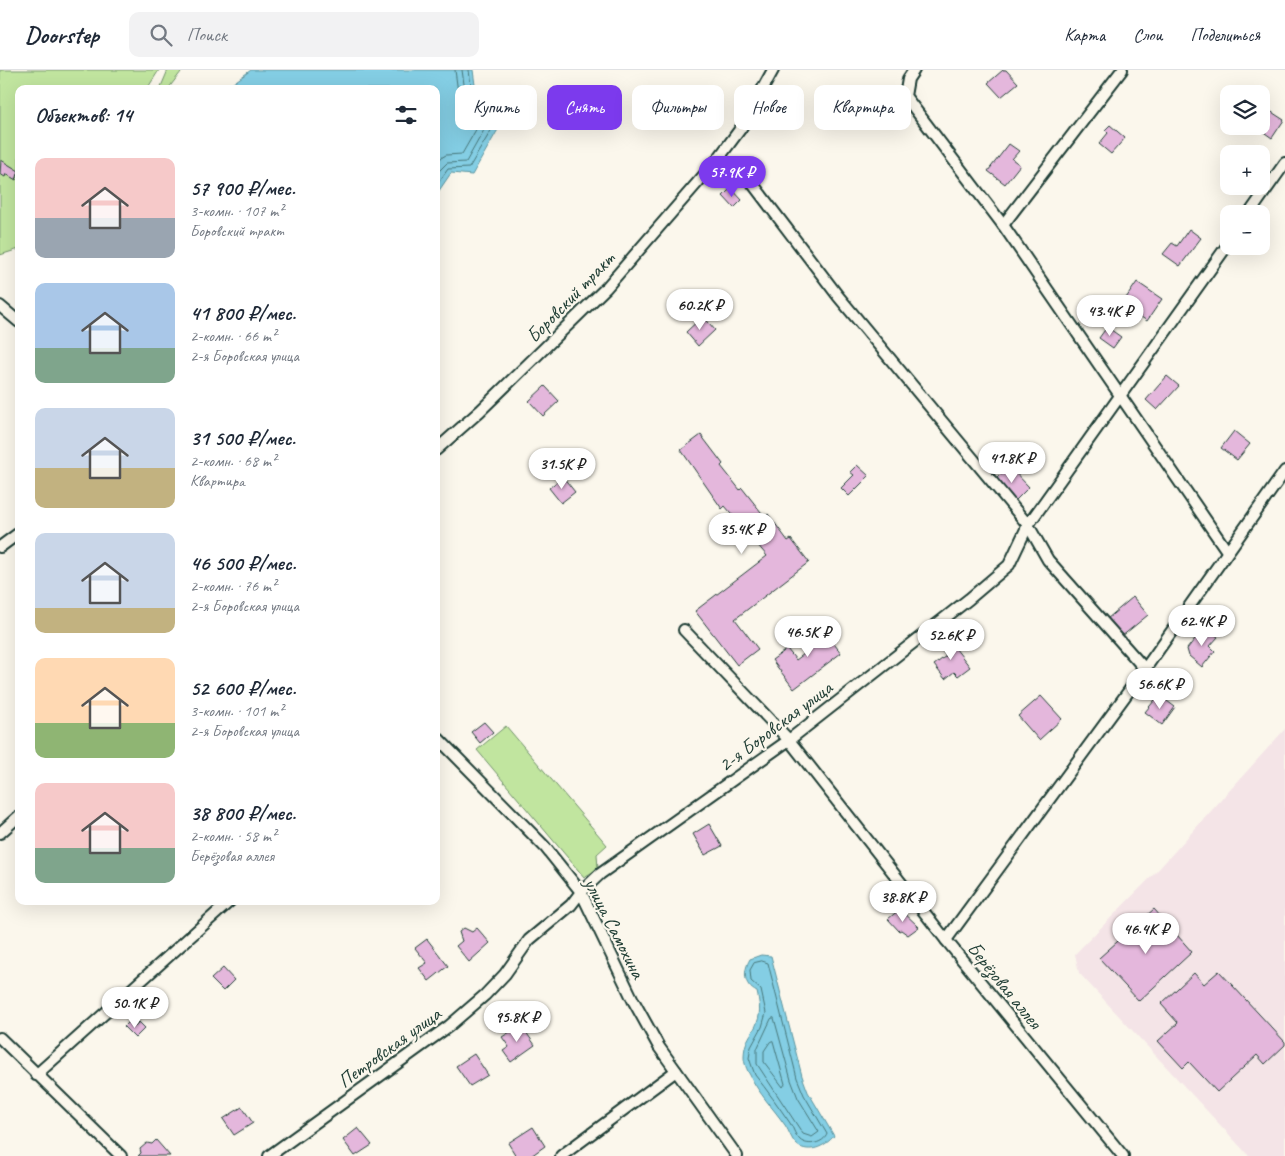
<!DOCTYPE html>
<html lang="ru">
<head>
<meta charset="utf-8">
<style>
	:root { --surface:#fff; --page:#f2f2f3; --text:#1f2937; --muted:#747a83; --line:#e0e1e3; --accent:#7c3aed }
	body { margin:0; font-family:Caveat,sans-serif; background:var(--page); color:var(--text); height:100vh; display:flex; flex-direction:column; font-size:19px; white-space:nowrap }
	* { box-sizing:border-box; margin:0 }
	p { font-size:16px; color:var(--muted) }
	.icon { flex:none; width:28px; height:28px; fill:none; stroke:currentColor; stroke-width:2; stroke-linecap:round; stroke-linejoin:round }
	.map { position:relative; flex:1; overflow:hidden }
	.sheet { position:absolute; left:15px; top:15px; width:425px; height:820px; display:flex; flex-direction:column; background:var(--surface); border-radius:10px; box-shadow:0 5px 20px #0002 }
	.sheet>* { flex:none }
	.top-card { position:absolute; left:455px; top:15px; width:475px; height:45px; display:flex; gap:10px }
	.buttons { position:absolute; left:1220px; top:15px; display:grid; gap:10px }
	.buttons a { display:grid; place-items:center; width:50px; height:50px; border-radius:10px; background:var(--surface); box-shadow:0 5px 20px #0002; font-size:25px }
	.price { position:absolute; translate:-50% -42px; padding:0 11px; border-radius:18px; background:#fff; color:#222; font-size:16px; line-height:32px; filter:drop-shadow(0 1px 2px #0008) }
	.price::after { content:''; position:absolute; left:50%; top:30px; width:15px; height:11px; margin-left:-8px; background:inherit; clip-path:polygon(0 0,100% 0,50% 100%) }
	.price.current { background:var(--accent); color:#fff }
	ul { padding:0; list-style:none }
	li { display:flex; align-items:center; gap:15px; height:125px; padding:0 20px }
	li span { display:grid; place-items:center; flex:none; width:140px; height:100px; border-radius:10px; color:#555 }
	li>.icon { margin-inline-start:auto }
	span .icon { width:60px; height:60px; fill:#fffc; stroke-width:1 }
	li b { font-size:21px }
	h2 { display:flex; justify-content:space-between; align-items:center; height:60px; padding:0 20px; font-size:21px }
	.chip { padding:0 18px; border-radius:10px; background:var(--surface); box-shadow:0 5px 20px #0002; font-size:18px; line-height:45px }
	.chip.current { background:var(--accent); color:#fff }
	header { display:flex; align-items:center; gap:30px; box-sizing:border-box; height:70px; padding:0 25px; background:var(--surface); border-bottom:1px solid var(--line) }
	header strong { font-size:24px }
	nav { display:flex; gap:28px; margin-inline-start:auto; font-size:18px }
	.search { width:350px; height:45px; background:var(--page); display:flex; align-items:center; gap:12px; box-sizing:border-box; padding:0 18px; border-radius:10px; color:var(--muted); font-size:19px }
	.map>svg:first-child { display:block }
</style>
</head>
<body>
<header>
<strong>Doorstep</strong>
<div class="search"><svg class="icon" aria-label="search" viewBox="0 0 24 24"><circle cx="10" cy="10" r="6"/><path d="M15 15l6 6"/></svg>Поиск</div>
<nav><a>Карта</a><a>Слои</a><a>Поделиться</a></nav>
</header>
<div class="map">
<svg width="1285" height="1086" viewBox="0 0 1285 1086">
	<rect width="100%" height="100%" fill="#fbf7ec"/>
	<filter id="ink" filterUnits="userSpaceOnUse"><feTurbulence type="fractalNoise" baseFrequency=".02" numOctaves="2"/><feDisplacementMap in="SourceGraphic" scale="10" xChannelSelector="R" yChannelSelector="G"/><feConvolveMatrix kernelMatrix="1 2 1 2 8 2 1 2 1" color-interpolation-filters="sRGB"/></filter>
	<g filter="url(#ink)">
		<path fill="#f4e4e7" d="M1285 659V1086H1249L1079 903 1075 884 1157 801Z"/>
		<g fill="#c1e59f" stroke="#70916a">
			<path d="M0 0H159L147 19H19V179L0 185Z"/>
			<path d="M168 0H188L181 2 168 19H160Z"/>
			<path d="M506 656 607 775 597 784 598 799 584 807 477 680Z"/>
		</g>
		<g fill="#84cee4" stroke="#5c949e">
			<path d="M251 0H473L477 30 504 49 472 105 451 103 436 125V19H225Z"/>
			<path d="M761 885 771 886 802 1006 808 1022 834 1066C826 1075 813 1083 800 1077 792 1073 790 1062 785 1055 774 1039 758 1023 750 1005 747 1000 744 993 744 987 744 959 767 961 757 922 743 915 743 901 750 889Z"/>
		</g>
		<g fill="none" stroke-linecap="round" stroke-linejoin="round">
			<g stroke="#47777a" stroke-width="1">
				<path d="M436 91 446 85 462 84 478 56 460 37 455 0"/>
				<path d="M436 104 447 93 466 92 488 53 467 35 462 0"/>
				<path d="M436 116 448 99 469 98 496 52 473 32 469 0"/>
				<path d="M762 891 768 893 797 1008 804 1025 827 1064C824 1073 808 1077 800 1070 795 1066 794 1059 790 1053 779 1037 767 1020 755 1005L749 988 751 977 762 957 766 943 761 920 751 911 750 900 754 893Z"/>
				<path d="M774 948 791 1010 798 1028 819 1062 812 1067 803 1064 757 994V979L771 949Z"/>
				<path d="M773 971 785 1014 783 1017 764 992V981L770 972Z"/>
			</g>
		</g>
		<g fill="#e4b7dc" stroke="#1f3d34">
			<path d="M1003 0H1006L1018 13 1001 27 988 13Z"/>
			<path d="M1267 39 1284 50 1272 68 1255 56H1261V47Z"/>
			<path d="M1110 55 1125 68 1111 84 1099 74 1108 63 1105 60Z"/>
			<path d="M1009 74 1019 81 1012 89 1020 95 1005 114 988 101Z"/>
			<path d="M1 90 19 101 16 110 6 104 5 107 0 104Z"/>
			<path d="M731 118 742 130 734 138 723 126Z"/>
			<path d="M1189 159 1201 168 1180 196 1163 184 1172 173 1177 176Z"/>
			<path d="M1137 212 1162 229 1147 251 1122 234Z"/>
			<path d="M703 246 715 260 698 276 686 262Z"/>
			<path d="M1107 257 1121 267 1113 278 1099 268Z"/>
			<path d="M1167 306 1179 316 1157 340 1146 330Z"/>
			<path d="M545 316 559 331 543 346 529 331Z"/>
			<path d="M1234 361 1250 374 1237 390 1221 378Z"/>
			<path d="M701 365 723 394 721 396 740 420 742 418 765 447 768 444 788 471 791 469 809 492 735 549 758 579 737 595 695 541 767 486 725 436 722 439 681 380Z"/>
			<path d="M857 395 869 406 849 426 841 418 854 405 850 402Z"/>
			<path d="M1009 396 1029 417 1015 431 995 410Z"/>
			<path d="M563 407 575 422 561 433 549 418Z"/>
			<path d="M1133 527 1148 545 1121 567 1107 549Z"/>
			<path d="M819 554 841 583 794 619 772 590 787 579 796 590 812 578 803 566Z"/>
			<path d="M1205 556 1218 567 1210 576 1215 581 1202 597 1189 586 1187 579Z"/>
			<path d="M948 569 970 597 958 606 954 602 945 609 934 595 946 586 939 576Z"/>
			<path d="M1159 625 1175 637 1162 655 1145 642Z"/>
			<path d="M1041 626 1062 649 1039 670 1018 646Z"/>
			<path d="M484 652 493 662 480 673 471 662Z"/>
			<path d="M709 754 722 776 705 785 693 764Z"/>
			<path d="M900 839 919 857 908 865 901 860 899 861 888 849Z"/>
			<path d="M1154 839 1192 882 1139 931 1099 888Z"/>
			<path d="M464 858 472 862 477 858 490 873 469 892 456 876 462 871 459 862Z"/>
			<path d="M427 869 448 896 429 911 419 898 427 893 415 878Z"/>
			<path d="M223 898 234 910 223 921 211 909Z"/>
			<path d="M1219 901 1285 972V975L1265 994 1257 985 1217 1022 1189 992 1183 998 1158 971 1178 953 1161 934 1194 903 1204 914Z"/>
			<path d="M129 952 134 957 139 952 145 958 135 968 124 957Z"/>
			<path d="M521 955 535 975 511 992 503 981 509 977 502 967Z"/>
			<path d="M474 984 488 1005 470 1016 456 996Z"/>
			<path d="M242 1037 253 1053 234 1065 223 1049Z"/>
			<path d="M533 1057 545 1076 531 1086H516L508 1073Z"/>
			<path d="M358 1058 372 1075 355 1086 343 1070Z"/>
			<path d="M156 1070 170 1086H138L141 1083 140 1079 147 1073 152 1074Z"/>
		</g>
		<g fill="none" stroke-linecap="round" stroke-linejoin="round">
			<g stroke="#1f3d34" stroke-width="14">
				<g id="minor">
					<path d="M914 0 908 9 905 26 1003 155 1227 481"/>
					<path d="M718 89 746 105 838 226 1028 455 1048 490 1145 599"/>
					<path d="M1249 144 1285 93"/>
					<path d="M1003 155 1122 0"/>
					<path d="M0 236 19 252"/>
					<path d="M436 380 480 341 606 218 718 89 741 58 773 0"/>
					<path d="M0 477 19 463"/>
					<path d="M684 560 789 670 946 870 1123 1086"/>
					<path d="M436 666 545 777 581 822 633 930 659 977 737 1086"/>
					<path d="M0 763 19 746"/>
					<path d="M946 870 1145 599 1285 401"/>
					<path d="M0 968 121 1086"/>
					<path d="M36 1005 230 831"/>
					<path d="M269 1086 449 956 485 925 505 904 529 870 571 835 581 822 600 804 789 670 969 529 1009 495 1028 455 1229 173"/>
					<path d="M561 1086 676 1001"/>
				</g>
			</g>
			<use href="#minor" stroke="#fbf7ec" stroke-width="10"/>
		</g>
	</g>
	<g text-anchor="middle" stroke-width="4.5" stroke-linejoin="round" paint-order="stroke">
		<g font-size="20" fill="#1f3d34" stroke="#fbf7ec">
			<text transform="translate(570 227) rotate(-46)" y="7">Боровский тракт</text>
			<text transform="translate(775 656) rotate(-37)" y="7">2-я Боровская улица</text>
			<text transform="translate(615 858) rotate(63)" y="7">улица Самохина</text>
			<text transform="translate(1005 915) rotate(51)" y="7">Берёзовая аллея</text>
			<text transform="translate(389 977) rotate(-36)" y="7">Петровская улица</text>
		</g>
	</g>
</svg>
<div class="buttons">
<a><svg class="icon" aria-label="layers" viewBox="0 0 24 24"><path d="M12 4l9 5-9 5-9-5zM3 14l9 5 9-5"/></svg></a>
<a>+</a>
<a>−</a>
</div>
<b class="price current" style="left:732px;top:128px">57.9K ₽</b>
<b class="price" style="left:700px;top:261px">60.2K ₽</b>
<b class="price" style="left:1110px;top:267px">43.4K ₽</b>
<b class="price" style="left:1012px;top:414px">41.8K ₽</b>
<b class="price" style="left:562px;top:420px">31.5K ₽</b>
<b class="price" style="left:742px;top:485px">35.4K ₽</b>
<b class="price" style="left:1202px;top:577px">62.4K ₽</b>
<b class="price" style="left:808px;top:588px">46.5K ₽</b>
<b class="price" style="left:951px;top:591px">52.6K ₽</b>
<b class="price" style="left:1160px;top:640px">56.6K ₽</b>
<b class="price" style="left:903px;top:853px">38.8K ₽</b>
<b class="price" style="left:1146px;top:885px">46.4K ₽</b>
<b class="price" style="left:135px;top:959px">50.1K ₽</b>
<b class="price" style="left:517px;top:973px">95.8K ₽</b>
<div class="top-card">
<a class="chip">Купить</a>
<a class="chip current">Снять</a>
<a class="chip">Фильтры</a>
<a class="chip">Новое</a>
<a class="chip">Квартира</a>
</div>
<section class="sheet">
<h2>Объектов: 14<svg class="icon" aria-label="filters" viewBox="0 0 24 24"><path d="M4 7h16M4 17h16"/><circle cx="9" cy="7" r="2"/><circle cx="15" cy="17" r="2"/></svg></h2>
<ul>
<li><span style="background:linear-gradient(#f6c9c9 60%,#9aa5b1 0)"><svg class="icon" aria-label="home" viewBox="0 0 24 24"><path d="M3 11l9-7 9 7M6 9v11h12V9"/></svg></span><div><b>57 900 ₽/мес.</b><p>3-комн. · 107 m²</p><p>Боровский тракт</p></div></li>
<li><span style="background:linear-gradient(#a9c7e8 65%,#7fa58c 0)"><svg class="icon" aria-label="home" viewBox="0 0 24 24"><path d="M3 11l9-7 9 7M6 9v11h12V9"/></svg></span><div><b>41 800 ₽/мес.</b><p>2-комн. · 66 m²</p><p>2-я Боровская улица</p></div></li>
<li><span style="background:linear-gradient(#c9d6e8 60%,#c2b280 0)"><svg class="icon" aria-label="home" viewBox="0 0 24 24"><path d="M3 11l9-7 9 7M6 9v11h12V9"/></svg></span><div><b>31 500 ₽/мес.</b><p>2-комн. · 68 m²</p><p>Квартира</p></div></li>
<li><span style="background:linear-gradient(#c9d6e8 75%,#c2b280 0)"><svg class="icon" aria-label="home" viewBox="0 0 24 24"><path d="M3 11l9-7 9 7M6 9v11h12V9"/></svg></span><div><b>46 500 ₽/мес.</b><p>2-комн. · 76 m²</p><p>2-я Боровская улица</p></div></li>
<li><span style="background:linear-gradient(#ffd9b3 65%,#8fb573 0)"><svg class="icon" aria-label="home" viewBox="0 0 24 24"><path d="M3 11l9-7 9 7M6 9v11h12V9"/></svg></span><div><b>52 600 ₽/мес.</b><p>3-комн. · 101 m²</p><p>2-я Боровская улица</p></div></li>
<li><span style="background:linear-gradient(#f6c9c9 65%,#7fa58c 0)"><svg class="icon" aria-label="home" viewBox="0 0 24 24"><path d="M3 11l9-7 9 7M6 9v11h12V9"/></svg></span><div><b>38 800 ₽/мес.</b><p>2-комн. · 58 m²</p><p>Берёзовая аллея</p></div></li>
</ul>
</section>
</div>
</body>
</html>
